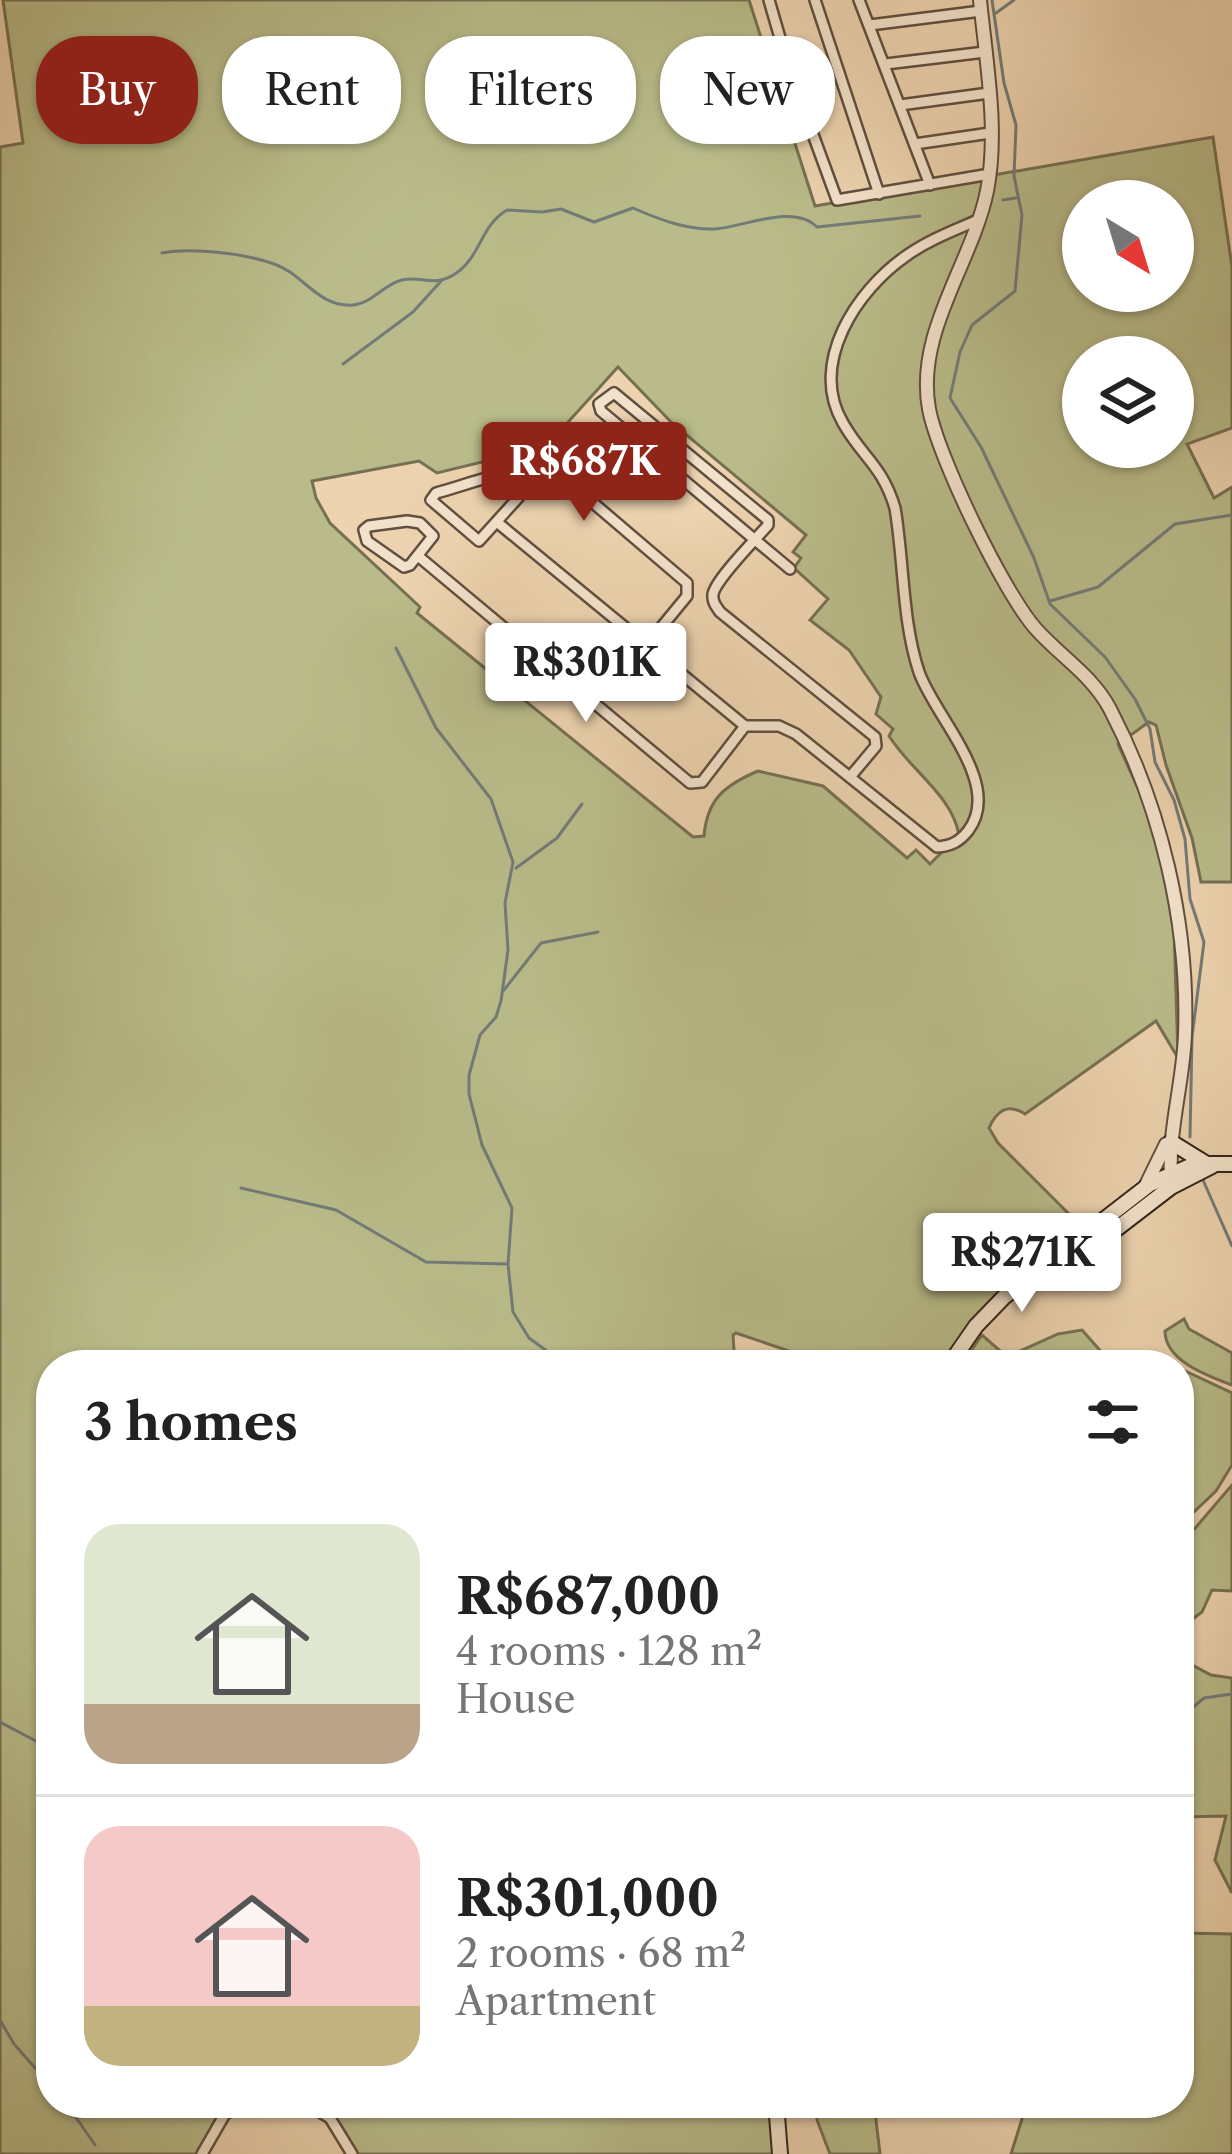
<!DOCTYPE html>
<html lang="en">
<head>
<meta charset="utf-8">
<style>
	:root { --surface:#fff; --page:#f2f2f2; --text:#222; --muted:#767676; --line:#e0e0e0; --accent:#8f2418 }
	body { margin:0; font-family:"Libre Caslon Text",serif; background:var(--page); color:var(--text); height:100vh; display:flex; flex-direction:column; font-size:45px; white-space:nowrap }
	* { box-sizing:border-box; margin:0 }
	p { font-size:39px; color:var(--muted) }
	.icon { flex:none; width:66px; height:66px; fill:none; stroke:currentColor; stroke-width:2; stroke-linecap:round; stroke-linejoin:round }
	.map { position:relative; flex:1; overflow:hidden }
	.panel { position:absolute; left:36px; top:1350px; width:1158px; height:768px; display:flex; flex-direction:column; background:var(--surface); border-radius:48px; box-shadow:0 3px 9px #0004 }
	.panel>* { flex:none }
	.hud { position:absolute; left:36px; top:36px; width:1161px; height:108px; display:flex; gap:24px }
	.needle { width:78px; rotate:142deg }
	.controls { position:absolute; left:1062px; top:180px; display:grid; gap:24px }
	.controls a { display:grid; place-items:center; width:132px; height:132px; border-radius:50%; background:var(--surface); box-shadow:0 3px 9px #0004; font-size:60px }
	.price { position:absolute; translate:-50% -102px; padding:0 27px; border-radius:12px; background:#fff; color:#222; font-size:39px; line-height:78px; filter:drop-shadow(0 3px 6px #0008) }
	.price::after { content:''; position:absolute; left:50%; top:72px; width:36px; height:27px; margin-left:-18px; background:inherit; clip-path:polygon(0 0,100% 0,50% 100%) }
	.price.on { background:var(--accent); color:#fff }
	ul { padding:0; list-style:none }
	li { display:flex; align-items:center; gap:36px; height:300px; padding:0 48px }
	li+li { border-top:3px solid var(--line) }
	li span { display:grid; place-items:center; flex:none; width:336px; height:240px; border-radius:36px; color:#555 }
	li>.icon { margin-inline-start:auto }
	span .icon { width:144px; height:144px; fill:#fffc; stroke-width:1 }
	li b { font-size:51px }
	h2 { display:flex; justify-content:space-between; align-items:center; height:144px; padding:0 48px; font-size:51px }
	.tag { padding:0 42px; border-radius:48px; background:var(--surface); box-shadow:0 3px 9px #0004; font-size:42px; line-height:108px }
	.tag.on { background:var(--accent); color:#fff }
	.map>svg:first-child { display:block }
</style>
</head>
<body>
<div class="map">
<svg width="1232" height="2154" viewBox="0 0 1232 2154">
	<rect width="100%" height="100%" fill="#edd3af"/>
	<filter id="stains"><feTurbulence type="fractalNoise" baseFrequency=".00167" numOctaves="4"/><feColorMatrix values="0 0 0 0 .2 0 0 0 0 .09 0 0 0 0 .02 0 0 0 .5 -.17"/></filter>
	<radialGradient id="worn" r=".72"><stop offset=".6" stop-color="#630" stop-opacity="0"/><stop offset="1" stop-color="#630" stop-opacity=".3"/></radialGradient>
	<g fill="#b9bc8a" stroke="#767052" stroke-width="3" fill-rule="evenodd">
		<path d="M3 0H749L815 206 1213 137 1232 267V428L1187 444 1214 498 1232 487V882H1201L1192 838 1166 765 1156 725 1149 722 1118 744 1155 826 1174 929 1178 1058 1156 1021 1025 1114C1008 1103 997 1110 989 1128L998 1143 1085 1230 1060 1248 945 1365H830L736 1333 733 1335 735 1365H51V2103H239L216 2122 200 2154H0V147L23 143ZM1083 201H1173V291H1083ZM1083 357H1173V447H1083ZM618 367 671 422 806 535 793 552 801 558 794 568 828 599 810 620 849 650 881 697 876 714 893 729 889 736C911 771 952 795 959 835L930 864 916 850 907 858 823 786 758 771C725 785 707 799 704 836L693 837 417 613 420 607 330 523 316 498 312 481 419 461 437 473 540 448 541 452Z"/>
		<path d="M1184 1319 1189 1329 1232 1353V1385C1208 1376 1165 1361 1165 1331Z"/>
		<path d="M1082 1330 1112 1364 1117 1365H961L982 1335 1007 1357 1058 1334Z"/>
		<path d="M1181 1369 1232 1393V1465L1216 1491 1179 1526Z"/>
		<path d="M1232 1485V1591L1212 1590 1202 1612 1179 1629V1547Z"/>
		<path d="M1179 1658 1211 1675 1232 1678V1893L1215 1860 1226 1816 1179 1817Z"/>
		<path d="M1179 1933 1232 1934V2154H1011L1027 2103H1179Z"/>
		<path d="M309 2103H771L773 2154H355L340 2124Z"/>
		<path d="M816 2103H874L880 2154H830L817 2120Z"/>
	</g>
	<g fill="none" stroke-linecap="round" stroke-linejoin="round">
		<g stroke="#737b78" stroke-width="3">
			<path d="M992 0 1004 83 1016 125 1014 176 1022 215 1015 291 972 325 960 352 950 398 981 447 1034 558 1050 604 1105 657 1135 699 1150 729 1155 762 1174 800 1185 839 1190 899 1204 942 1192 1037 1190 1137"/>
			<path d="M996 13 1014 0"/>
			<path d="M1003 200 1016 198"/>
			<path d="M162 253C193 247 263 254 290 272 310 286 325 307 353 305 371 304 384 284 402 280 420 275 434 288 455 274 481 257 480 226 507 210L542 212 561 209 594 222 633 208C658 219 686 230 715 229 744 227 794 203 817 227L920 216"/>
			<path d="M343 364 413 312 442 280"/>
			<path d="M1050 601 1098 587 1175 524 1232 515"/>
			<path d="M396 648 436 728 491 799 513 862 505 903 508 950 501 1001 496 1017 480 1035 469 1075V1094L482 1145 512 1208 508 1264 513 1312 529 1338 566 1365"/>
			<path d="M516 868 557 838 582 804"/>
			<path d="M504 990 541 943 598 932"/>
			<path d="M1203 1180 1232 1246"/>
			<path d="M241 1188 336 1210 426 1262 507 1264"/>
			<path d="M1179 1719 1204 1698 1232 1694"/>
			<path d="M0 1722 51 1749"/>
			<path d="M0 2020 14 2044 51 2086"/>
			<path d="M66 2103 95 2145"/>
		</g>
		<g stroke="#614f3f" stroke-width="14">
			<g id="minor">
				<path d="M769 0 789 69 837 200 990 174"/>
				<path d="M815 0 879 194"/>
				<path d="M859 0 930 185"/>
				<path d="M870 25 981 11"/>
				<path d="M886 64 985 52"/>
				<path d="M900 105 989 93"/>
				<path d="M915 144 990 133"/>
				<path d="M544 469 479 541 431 500 436 493C472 484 530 457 564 478L687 583V596L645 647"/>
				<path d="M407 521 420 523 433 536 410 565 404 567 367 541 364 530 369 526Z"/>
				<path d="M498 523 745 726"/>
				<path d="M418 556 690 783 702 782 745 726"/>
				<path d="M790 569 601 411 599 404 614 393 768 520V525C756 539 716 579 713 594 712 602 716 606 720 612L875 737 876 746 850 777"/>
				<path d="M745 726H779L796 734 937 847C951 846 959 842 968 831 1004 784 934 716 919 672 902 621 904 561 895 508 882 465 862 457 843 423 808 363 857 290 906 256 928 240 955 230 980 219"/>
				<path d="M305 2103 330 2118 352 2154"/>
				<path d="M202 2154 225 2114 249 2103"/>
			</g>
		</g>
		<g stroke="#614f3f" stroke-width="16">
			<g id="tertiary">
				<path d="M980 0C986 61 999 131 987 191 972 264 915 332 929 409 938 457 1004 593 1036 629 1061 657 1092 675 1110 709 1161 807 1189 924 1185 1035 1183 1084 1168 1130 1171 1180"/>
				<path d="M1146 1185 1166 1144"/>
			</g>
		</g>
		<g stroke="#32231a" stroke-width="18">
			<g id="secondary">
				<path d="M1171 1142 1205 1163"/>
				<path d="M1077 1246 1115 1230 1171 1187 1212 1166"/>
				<path d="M949 1365 976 1326 1004 1297 1150 1184 1195 1164H1232"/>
				<path d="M776 2103 780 2154"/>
			</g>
		</g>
		<use href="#minor" stroke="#f3e2cb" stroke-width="9"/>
		<use href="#tertiary" stroke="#f3e2cb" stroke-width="12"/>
		<use href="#secondary" stroke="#f3e2cb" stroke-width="14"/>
	</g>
	<rect width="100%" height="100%" filter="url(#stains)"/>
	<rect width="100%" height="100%" fill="url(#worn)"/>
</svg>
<div class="controls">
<a><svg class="needle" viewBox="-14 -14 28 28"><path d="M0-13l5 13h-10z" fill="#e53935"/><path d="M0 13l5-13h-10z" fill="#767676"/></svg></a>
<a><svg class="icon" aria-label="layers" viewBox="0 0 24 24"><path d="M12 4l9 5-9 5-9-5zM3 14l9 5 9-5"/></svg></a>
</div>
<b class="price on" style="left:584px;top:524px">R$687K</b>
<b class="price" style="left:586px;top:725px">R$301K</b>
<b class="price" style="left:1022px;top:1315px">R$271K</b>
<div class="hud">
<a class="tag on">Buy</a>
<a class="tag">Rent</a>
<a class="tag">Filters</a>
<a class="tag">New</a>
</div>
<section class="panel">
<h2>3 homes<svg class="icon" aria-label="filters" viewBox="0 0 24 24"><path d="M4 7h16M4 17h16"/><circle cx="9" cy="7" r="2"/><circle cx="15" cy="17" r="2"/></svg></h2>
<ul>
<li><span style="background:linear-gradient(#dfe7d0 75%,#b9a48a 0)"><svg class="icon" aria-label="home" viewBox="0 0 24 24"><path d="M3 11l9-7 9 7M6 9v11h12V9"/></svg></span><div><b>R$687,000</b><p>4 rooms · 128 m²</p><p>House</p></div></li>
<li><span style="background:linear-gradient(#f6c9c9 75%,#c2b280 0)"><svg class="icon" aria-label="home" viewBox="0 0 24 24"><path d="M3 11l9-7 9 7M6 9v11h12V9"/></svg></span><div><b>R$301,000</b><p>2 rooms · 68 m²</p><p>Apartment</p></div></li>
</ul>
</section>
</div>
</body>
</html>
